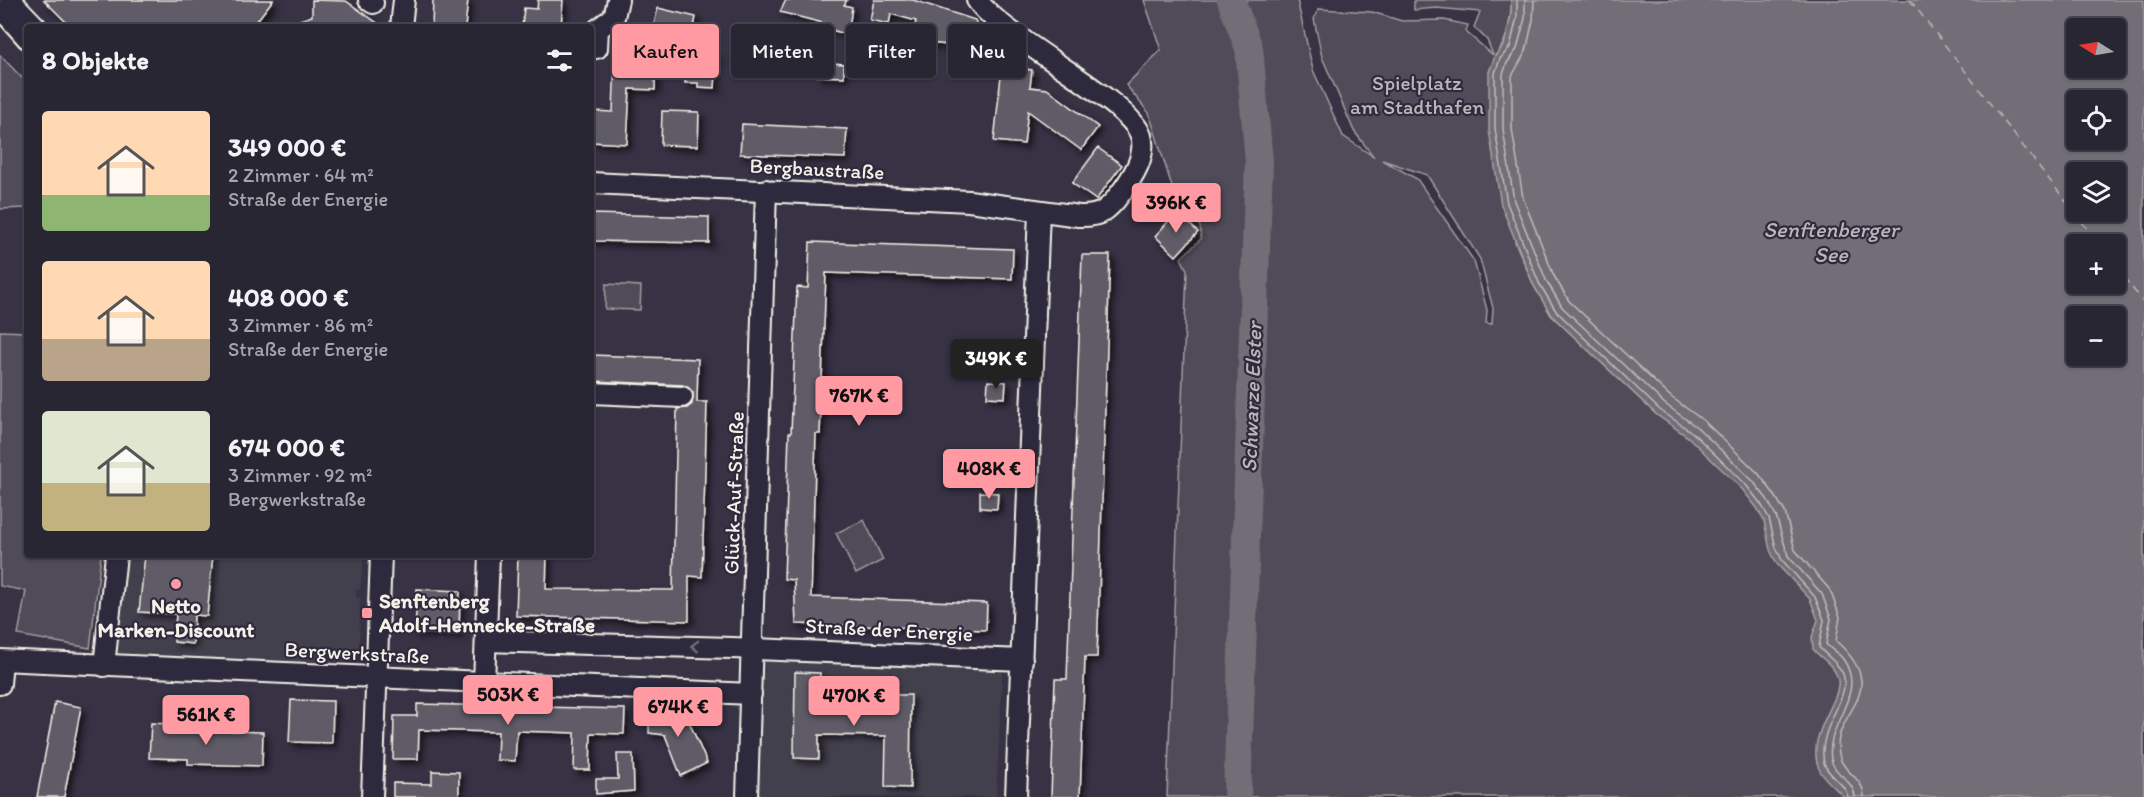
<!DOCTYPE html>
<html lang="de">
<head>
<meta charset="utf-8">
<style>
	:root { --surface:#292633; --page:#312e3b; --text:#f1f3f6; --muted:#a5a5ac; --line:#45434e; --accent:#ff9aa2 }
	body { margin:0; font-family:Itim,sans-serif; background:var(--page); color:var(--text); height:100vh; display:flex; flex-direction:column; font-size:22px; white-space:nowrap }
	* { box-sizing:border-box; margin:0 }
	p { font-size:20px; color:var(--muted) }
	.icon { flex:none; width:33px; height:33px; fill:none; stroke:currentColor; stroke-width:2; stroke-linecap:round; stroke-linejoin:round }
	.map { position:relative; flex:1; overflow:hidden }
	.drawer { position:absolute; left:24px; top:24px; width:570px; height:534px; display:flex; flex-direction:column; background:var(--surface); border-radius:6px; box-shadow:0 2px 4px #0004,0 0 0 2px var(--line) }
	.drawer>* { flex:none }
	.top-card { position:absolute; left:612px; top:24px; width:570px; height:54px; display:flex; gap:12px }
	.needle { width:39px; rotate:281deg }
	.tools { position:absolute; left:2066px; top:18px; display:grid; gap:12px }
	.tools a { display:grid; place-items:center; width:60px; height:60px; border-radius:6px; background:var(--surface); box-shadow:0 2px 4px #0004,0 0 0 2px var(--line); font-size:30px }
	.price { position:absolute; translate:-50% -51px; padding:0 14px; border-radius:6px; background:var(--accent); color:#111; font-size:20px; line-height:39px; filter:drop-shadow(0 2px 3px #0008) }
	.price::after { content:''; position:absolute; left:50%; top:36px; width:18px; height:14px; margin-left:-9px; background:inherit; clip-path:polygon(0 0,100% 0,50% 100%) }
	.price.selected { background:#222; color:#fff }
	ul { padding:0; list-style:none }
	li { display:flex; align-items:center; gap:18px; height:150px; padding:0 18px }
	li span { display:grid; place-items:center; flex:none; width:168px; height:120px; border-radius:6px; color:#555 }
	li>.icon { margin-inline-start:auto }
	span .icon { width:72px; height:72px; fill:#fffc; stroke-width:1 }
	li b { font-size:26px }
	h2 { display:flex; justify-content:space-between; align-items:center; height:72px; padding:0 18px; font-size:26px }
	.pill { padding:0 21px; border-radius:6px; background:var(--surface); box-shadow:0 2px 4px #0004,0 0 0 2px var(--line); font-size:21px; line-height:54px }
	.pill.selected { background:var(--accent); color:#111 }
	.map>svg:first-child { display:block }
</style>
</head>
<body>
<div class="map">
<svg width="2144" height="797" viewBox="0 0 2144 797">
	<defs>
		<filter id="shadow"><feDropShadow dx="4" dy="4" stdDeviation="3" flood-color="#0009"/></filter>
	</defs>
	<rect width="100%" height="100%" fill="#373244"/>
	<filter id="ink" filterUnits="userSpaceOnUse"><feTurbulence type="fractalNoise" baseFrequency=".0167" numOctaves="2"/><feDisplacementMap in="SourceGraphic" scale="12" xChannelSelector="R" yChannelSelector="G"/><feConvolveMatrix kernelMatrix="1 2 1 2 8 2 1 2 1" color-interpolation-filters="sRGB"/></filter>
	<g filter="url(#ink)">
		<g fill="#433f4e">
			<path d="M124 555H364L360 590H356V597L360 598 359 655 354 662 112 658Z"/>
			<path d="M758 654 1003 665 996 797H758Z"/>
		</g>
		<g fill="#504b59" stroke="#a29ea0" stroke-width="1.5" fill-rule="evenodd">
			<path d="M1144 0H1297L1313 70 1343 136 1374 157 1354 131 1322 57 1314 19 1319 9 1372 12 1402 21 1444 20 1468 25 1466 32 1493 55 1487 40 1474 27 1480 12 1436 8 1414 10V0H1511C1511 21 1508 40 1495 56L1515 242 1534 286 1551 315 1657 415 1688 437 1733 422 1778 564 1786 573 1854 603 1826 778 1844 797H1167L1187 270 1181 258 1201 239 1200 226 1178 206 1149 113 1126 85 1161 50ZM1382 160 1427 175 1480 259 1493 308 1492 324 1486 323 1487 310 1474 261 1417 179Z"/>
			<path d="M0 55 27 83V208L0 209Z"/>
			<path d="M606 284 641 286 640 310 605 309Z"/>
			<path d="M0 331 27 332V555H101L90 648 18 635 26 591 0 586Z"/>
			<path d="M864 520 883 560 856 574 836 533Z"/>
		</g>
		<path fill="#726e77" stroke="#a6a2a4" stroke-width="1.5" fill-rule="evenodd" d="M1511 0H2144V797H1844C1836 788 1824 780 1819 769 1804 733 1846 698 1837 676 1833 664 1820 658 1813 649L1812 637 1818 620 1810 599 1777 564 1770 550 1764 521 1757 508 1742 489 1688 437 1657 415 1551 315 1534 286 1501 205 1489 130V72L1495 56 1504 45 1511 15ZM2076 28H2115V68H2076ZM2076 100H2115V140H2076ZM2076 172H2115V212H2076ZM2076 244H2115V284H2076ZM2076 316H2115V356H2076Z"/>
		<g fill="none" stroke-linecap="round" stroke-linejoin="round">
			<g stroke="#c0bdbb" stroke-width="1.5">
				<path d="M1517 0V17L1510 47 1500 59 1495 73V129L1507 203 1539 283 1556 311 1660 410 1693 433 1746 485 1761 504 1769 518 1776 548 1782 560 1815 597 1824 620 1819 647C1827 657 1838 662 1843 674 1852 697 1816 729 1824 763 1828 777 1846 783 1848 797"/>
				<path d="M1525 0V18L1517 49 1507 63 1503 74V129L1514 201 1546 280 1562 307 1665 404 1698 428 1752 480 1767 499 1776 516 1788 556 1822 594 1831 619 1826 644C1831 650 1839 653 1843 659 1868 694 1825 723 1831 759 1834 775 1854 780 1855 797"/>
				<path d="M1534 0 1533 20 1526 51 1512 76V129L1523 198 1554 276 1569 301 1671 397 1704 421 1758 473 1774 494 1785 512 1795 550 1830 590 1840 617 1836 641C1897 696 1826 712 1840 758 1845 774 1864 778 1864 797"/>
			</g>
			<path stroke="#726e77" stroke-width="28" d="M1231 0 1249 48 1259 162 1237 797"/>
			<g stroke="#bab6b5" stroke-width="1.5" stroke-dasharray="8 6" stroke-linecap="butt">
				<path d="M1910 0 2099 244"/>
				<path d="M2115 266 2144 303"/>
			</g>
		</g>
		<g fill="#5f5c67" stroke="#f4f1e8" stroke-width="1.5" filter="url(#shadow)">
			<path d="M44 0H273L252 27H71Z"/>
			<path d="M312 0 346 1 383 27H288V24L312 16Z"/>
			<path d="M433 0H468L465 27H432Z"/>
			<path d="M538 0H563L561 27H522L524 8 537 9Z"/>
			<path d="M786 0H847L844 5 852 7 848 35 822 27 827 24 780 12Z"/>
			<path d="M874 0H913L975 20 980 32 978 40 966 47 912 41 916 21 891 14 889 24 870 20Z"/>
			<path d="M658 8 696 17 692 36 653 28Z"/>
			<path d="M763 45 788 52 784 66 759 59Z"/>
			<path d="M687 51 717 56 715 88 698 87V83H685Z"/>
			<path d="M615 56 656 58 655 90 630 89 627 144 591 142V111L613 112Z"/>
			<path d="M818 62 844 64V77L817 76Z"/>
			<path d="M1002 66 1032 70 1030 87 1047 89 1098 127 1081 150 1028 111 1024 144 994 141Z"/>
			<path d="M662 111 699 112 698 146 661 145Z"/>
			<path d="M742 124 847 129 845 158 740 154Z"/>
			<path d="M1098 148 1122 165 1096 200 1072 183Z"/>
			<path d="M1177 212 1198 232 1176 256 1155 236Z"/>
			<path d="M591 214 709 217V243L591 241Z"/>
			<path d="M810 242 1013 249 1012 279 826 273 820 434H816L811 597 987 603 986 630 796 624 794 580 784 579 789 433H791L797 287 808 288Z"/>
			<path d="M1082 255H1110L1097 657H1085L1080 797H1051L1055 679H1067Z"/>
			<path d="M591 355 698 359 697 402H707L702 577 689 576V621L516 616 518 555H547L546 589 673 590 677 409 687 408 692 404 693 392 683 385 591 381Z"/>
			<path d="M988 381 1006 382 1005 398 987 397Z"/>
			<path d="M980 492 998 493 997 509 980 508Z"/>
			<path d="M145 555H213L207 616 194 615 193 644 174 642 176 614 139 612Z"/>
			<path d="M417 589 460 591 459 634 415 633Z"/>
			<path d="M795 672 820 673V710L887 711V695H911L910 788 885 787 886 736 819 735V759L794 758Z"/>
			<path d="M291 700 333 701 332 743 289 742Z"/>
			<path d="M55 702 81 707 64 797H37Z"/>
			<path d="M417 704 625 709 624 734 591 733 590 770H574L575 733 517 731 515 761 497 760 498 732 419 730 418 759H393L394 716H417Z"/>
			<path d="M649 710H684L707 763 681 776 665 735 649 733Z"/>
			<path d="M151 723 189 725V730L263 732 262 766 188 764V759L149 758Z"/>
			<path d="M617 754H633L634 791 596 794V779H618Z"/>
			<path d="M432 771 459 772V797H393V783L432 784Z"/>
		</g>
		<g fill="none" stroke-linecap="round" stroke-linejoin="round">
			<g stroke="#f4f1e8" stroke-width="24">
				<g id="minor">
					<path d="M10 0 6 14 27 38"/>
					<path d="M369 0 373 3"/>
					<path d="M13 3 36 27"/>
					<path d="M401 27 404 0"/>
					<path d="M597 48 598 29 614 17 618 0"/>
					<path d="M591 183 969 201 1079 216C1100 217 1108 210 1120 194 1132 178 1147 156 1141 136 1131 101 1004 39 977 0"/>
					<path d="M591 393 682 397"/>
					<path d="M486 641 732 648 1022 660"/>
					<path d="M0 660 751 694"/>
					<path d="M104 666 116 555"/>
					<path d="M484 683 489 555"/>
					<path d="M0 684 2 661"/>
					<path d="M372 797 381 555"/>
					<path d="M747 797 766 190"/>
					<path d="M1016 797 1039 211"/>
				</g>
			</g>
			<use href="#minor" stroke="#2f2a3d" stroke-width="20"/>
		</g>
		<defs><path id="oneway-chevron" d="M-2-3.5L2.5 0L-2 3.5" fill="none" stroke-width="1.6" stroke-linecap="round" stroke-linejoin="round" transform="scale(1.5)"/></defs>
		<use stroke="#747079" href="#oneway-chevron" transform="translate(695 646) rotate(-178)"/>
	</g>
	<g fill="#ff9aa2" stroke="#2f2a3d" stroke-width="2">
		<circle cx="176" cy="584" r="6"/>
		<rect x="361" y="607" width="12" height="12" rx="3"/>
	</g>
	<g text-anchor="middle" stroke-width="4.5" stroke-linejoin="round" paint-order="stroke">
		<g font-size="21" fill="#bbb7b6" stroke="#2f2a3d">
			<text x="1417" y="90">Spielplatz<tspan x="1417" dy="24">am Stadthafen</tspan></text>
		</g>
		<g font-size="21" fill="#f4f1e8" stroke="#2f2a3d">
			<text transform="translate(817 169) rotate(3)" y="7">Bergbaustraße</text>
			<text transform="translate(734 493) rotate(-88)" y="7">Glück-Auf-Straße</text>
			<text transform="translate(889 630) rotate(3)" y="7">Straße der Energie</text>
			<text transform="translate(357 653) rotate(3)" y="7">Bergwerkstraße</text>
		</g>
		<g font-size="21" font-weight="bold" fill="#f4f1e8" stroke="#2f2a3d" text-anchor="start">
			<text x="379" y="608">Senftenberg<tspan x="379" dy="24">Adolf-Hennecke-Straße</tspan></text>
			<text x="176" y="613" text-anchor="middle">Netto<tspan x="176" dy="24">Marken-Discount</tspan></text>
		</g>
		<g font-size="22" font-style="italic" fill="#bab6b5" stroke="#2f2a3d">
			<text x="1831" y="237">Senftenberger<tspan x="1831" dy="25">See</tspan></text>
			<text transform="translate(1251 397) rotate(-88)" y="8">Schwarze Elster</text>
		</g>
	</g>
</svg>
<div class="tools">
<a><svg class="needle" viewBox="-14 -14 28 28"><path d="M0-13l5 13h-10z" fill="#e53935"/><path d="M0 13l5-13h-10z" fill="#a5a5ac"/></svg></a>
<a><svg class="icon" aria-label="locate" viewBox="0 0 24 24"><circle cx="12" cy="12" r="6"/><path d="M12 2v4M12 18v4M2 12h4M18 12h4"/></svg></a>
<a><svg class="icon" aria-label="layers" viewBox="0 0 24 24"><path d="M12 4l9 5-9 5-9-5zM3 14l9 5 9-5"/></svg></a>
<a>+</a>
<a>−</a>
</div>
<b class="price" style="left:1176px;top:234px">396K €</b>
<b class="price selected" style="left:996px;top:390px">349K €</b>
<b class="price" style="left:859px;top:427px">767K €</b>
<b class="price" style="left:989px;top:500px">408K €</b>
<b class="price" style="left:508px;top:726px">503K €</b>
<b class="price" style="left:854px;top:727px">470K €</b>
<b class="price" style="left:678px;top:738px">674K €</b>
<b class="price" style="left:206px;top:746px">561K €</b>
<div class="top-card">
<a class="pill selected">Kaufen</a>
<a class="pill">Mieten</a>
<a class="pill">Filter</a>
<a class="pill">Neu</a>
</div>
<section class="drawer">
<h2>8 Objekte<svg class="icon" aria-label="filters" viewBox="0 0 24 24"><path d="M4 7h16M4 17h16"/><circle cx="9" cy="7" r="2"/><circle cx="15" cy="17" r="2"/></svg></h2>
<ul>
<li><span style="background:linear-gradient(#ffd9b3 70%,#8fb573 0)"><svg class="icon" aria-label="home" viewBox="0 0 24 24"><path d="M3 11l9-7 9 7M6 9v11h12V9"/></svg></span><div><b>349 000 €</b><p>2 Zimmer · 64 m²</p><p>Straße der Energie</p></div></li>
<li><span style="background:linear-gradient(#ffd9b3 65%,#b9a48a 0)"><svg class="icon" aria-label="home" viewBox="0 0 24 24"><path d="M3 11l9-7 9 7M6 9v11h12V9"/></svg></span><div><b>408 000 €</b><p>3 Zimmer · 86 m²</p><p>Straße der Energie</p></div></li>
<li><span style="background:linear-gradient(#dfe7d0 60%,#c2b280 0)"><svg class="icon" aria-label="home" viewBox="0 0 24 24"><path d="M3 11l9-7 9 7M6 9v11h12V9"/></svg></span><div><b>674 000 €</b><p>3 Zimmer · 92 m²</p><p>Bergwerkstraße</p></div></li>
</ul>
</section>
</div>
</body>
</html>
